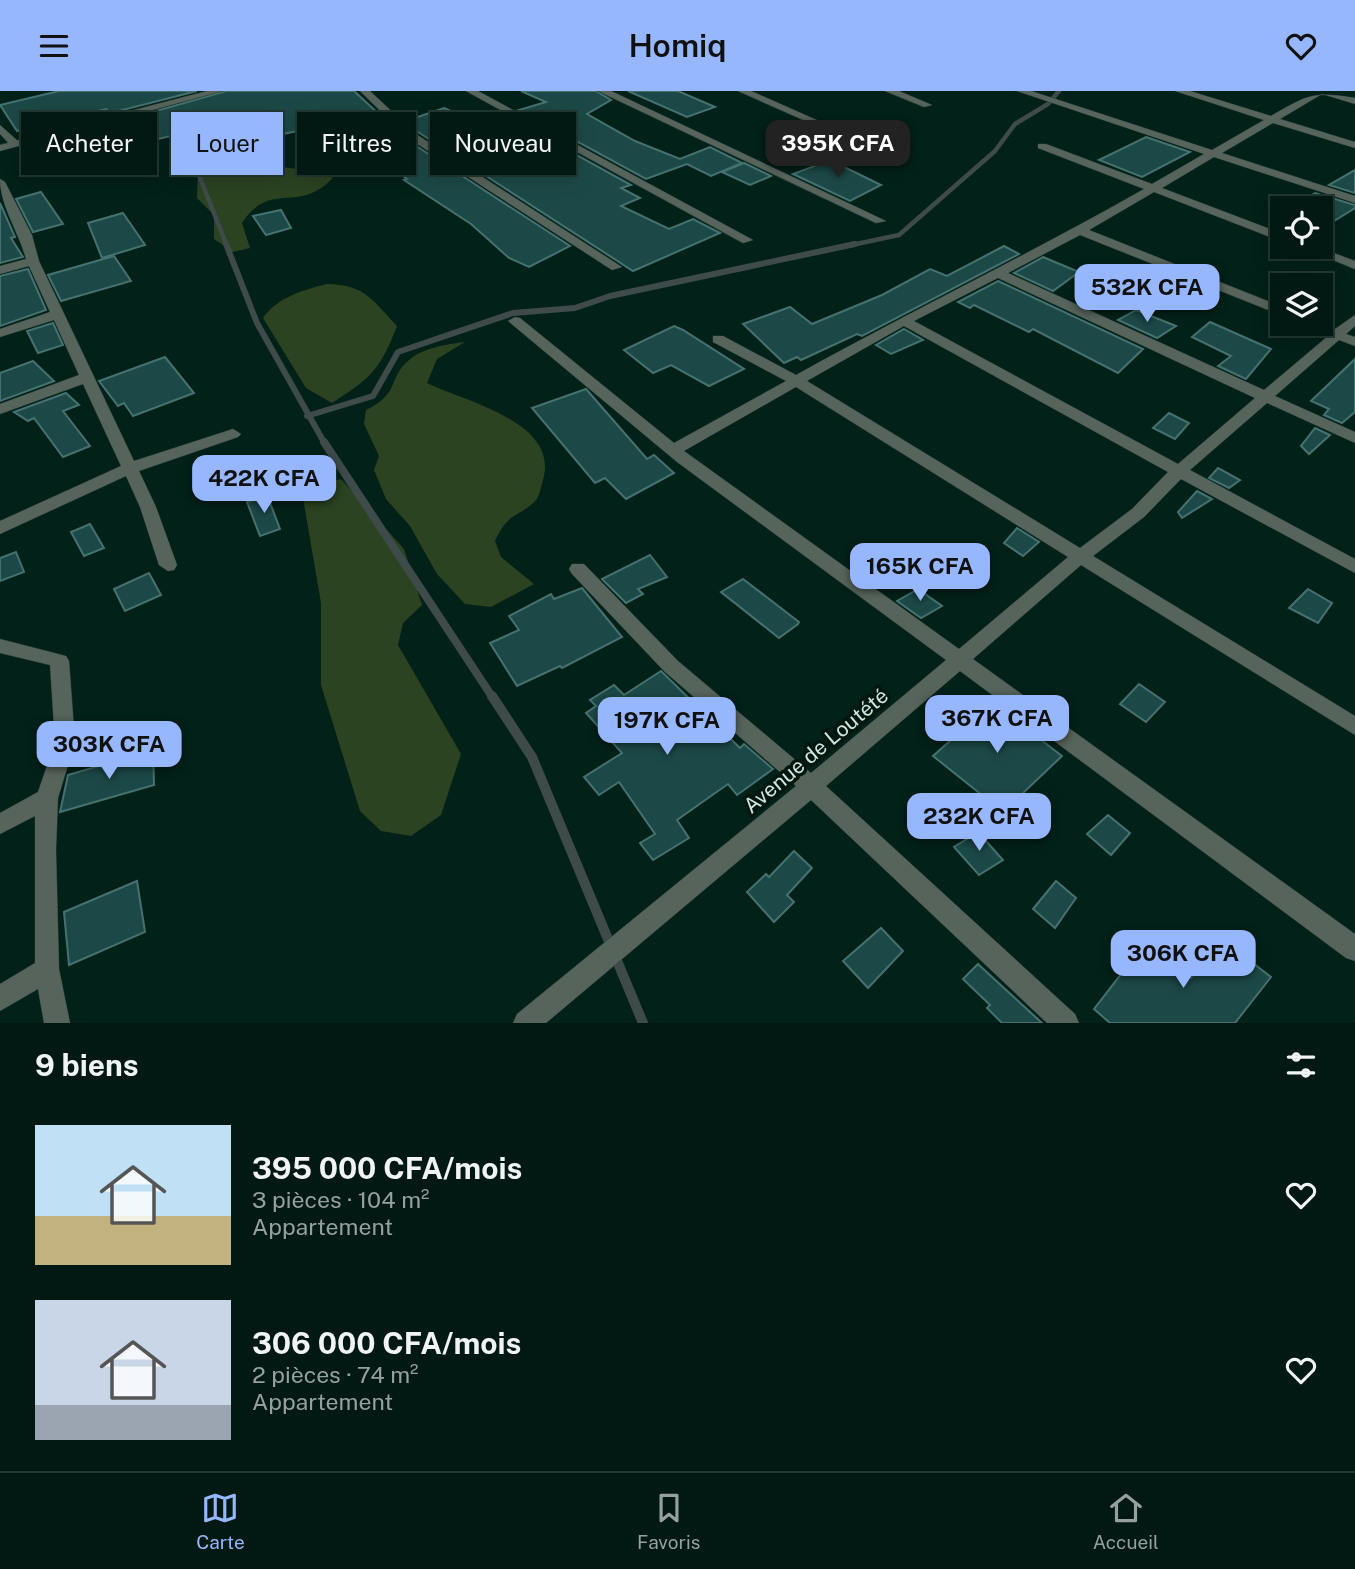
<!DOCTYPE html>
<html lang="fr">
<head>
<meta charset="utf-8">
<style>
	:root { --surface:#021913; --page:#0c221c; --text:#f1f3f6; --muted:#96a0a0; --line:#233833; --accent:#96b6fd }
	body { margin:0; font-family:"Public Sans",sans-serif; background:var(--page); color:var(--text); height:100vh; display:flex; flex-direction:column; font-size:26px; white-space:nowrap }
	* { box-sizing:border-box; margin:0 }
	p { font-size:23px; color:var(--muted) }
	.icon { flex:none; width:38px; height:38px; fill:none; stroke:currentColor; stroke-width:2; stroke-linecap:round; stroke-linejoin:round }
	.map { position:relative; height:932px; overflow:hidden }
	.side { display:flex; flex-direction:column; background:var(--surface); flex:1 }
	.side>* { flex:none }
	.hud { position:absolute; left:21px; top:21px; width:700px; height:63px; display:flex; gap:14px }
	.controls { position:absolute; left:1270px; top:105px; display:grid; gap:14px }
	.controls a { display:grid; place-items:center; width:63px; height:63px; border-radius:0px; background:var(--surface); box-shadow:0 4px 18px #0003,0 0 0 2px var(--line); font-size:35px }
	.price { position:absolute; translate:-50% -60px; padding:0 16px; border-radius:14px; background:var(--accent); color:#111; font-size:23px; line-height:46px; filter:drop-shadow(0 2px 4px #0008) }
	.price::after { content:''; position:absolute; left:50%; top:42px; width:21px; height:16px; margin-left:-10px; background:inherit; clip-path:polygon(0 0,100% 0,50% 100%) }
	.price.on { background:#222; color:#fff }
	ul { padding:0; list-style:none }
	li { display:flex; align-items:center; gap:21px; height:175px; padding:0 35px }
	li span { display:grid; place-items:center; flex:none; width:196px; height:140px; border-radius:0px; color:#555 }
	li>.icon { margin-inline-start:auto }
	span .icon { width:84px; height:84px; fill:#fffc; stroke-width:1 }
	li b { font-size:30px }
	h2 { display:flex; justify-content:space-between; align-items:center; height:84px; padding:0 35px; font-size:30px }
	.chip { padding:0 24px; border-radius:0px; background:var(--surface); box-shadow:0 4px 18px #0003,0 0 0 2px var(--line); font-size:24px; line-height:63px }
	.chip.on { background:var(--accent); color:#111 }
	header { display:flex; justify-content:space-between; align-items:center; height:91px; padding:0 35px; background:var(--accent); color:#111; font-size:32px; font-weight:600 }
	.dock { display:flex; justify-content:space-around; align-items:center; height:98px; border-top:2px solid var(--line); background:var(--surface); font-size:19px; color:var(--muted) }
	.dock a { display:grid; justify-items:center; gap:4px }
	.dock .on { color:var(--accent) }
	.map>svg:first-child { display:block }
</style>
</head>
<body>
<header><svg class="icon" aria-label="menu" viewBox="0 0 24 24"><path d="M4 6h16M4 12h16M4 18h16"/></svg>Homiq<svg class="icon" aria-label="heart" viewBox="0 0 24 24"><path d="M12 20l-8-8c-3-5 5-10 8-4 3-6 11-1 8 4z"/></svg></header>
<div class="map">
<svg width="1355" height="932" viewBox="0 0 1355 932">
	<rect width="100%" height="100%" fill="#022119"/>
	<g fill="#2b4321">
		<path d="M185 49 198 50 210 60 254 72 325 82 333 87C298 124 271 88 242 132L250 157 233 161 214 148V124L197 107 198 76Z"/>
		<path d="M327 193C366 194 372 209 397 235 380 279 371 287 332 312L306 297 263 227C278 206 303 199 327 193Z"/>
		<path d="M465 251 437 268 427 292C466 311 560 331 543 389 541 395 540 404 536 409 518 428 509 419 495 450L501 466 534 493 491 516 465 513 437 483 410 435 386 408 374 379 379 365 364 333 366 319C400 303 388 287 408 270 422 257 447 253 465 251Z"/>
		<path d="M341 388 404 458 422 514 403 532 398 554 461 663 441 724 411 745 381 740 360 720 321 594V512L303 407 316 394Z"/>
	</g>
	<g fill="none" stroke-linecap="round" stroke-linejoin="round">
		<g stroke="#3f4b4b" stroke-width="4.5">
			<path d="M176 36 185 49 227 155"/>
			<path d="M847 155 899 144 995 60 1015 33 1048 13 1059 0"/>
		</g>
		<g stroke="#3f4b4b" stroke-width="6">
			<path d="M226 153 257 232 325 353"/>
			<path d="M307 325 373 305 398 261 513 222 575 217 610 205 855 153"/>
		</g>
		<path stroke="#3f4b4b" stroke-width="8" d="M324 351 493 607"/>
		<path stroke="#3f4b4b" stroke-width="10" d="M492 605 532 666 643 932"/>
	</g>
	<g fill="#1c4947" stroke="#45726f" stroke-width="2">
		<path d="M59 0H197L111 22 106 18 17 40 0 14Z"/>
		<path d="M226 0H354L407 49 570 155 529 176 509 167 471 133 404 89 407 88 373 63 340 31 245 51 231 36 202 44 195 39 146 51 121 30Z"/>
		<path d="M521 0H596L611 9 587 23 635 50 680 68 710 56 742 72 711 85 687 73 646 88 519 19 546 11Z"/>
		<path d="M628 0H678L715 16 687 26Z"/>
		<path d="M444 17 477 32 504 24 631 94 621 97 640 107 621 115 669 138 693 128 720 142 633 180 418 41 406 30Z"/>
		<path d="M1146 46 1190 61 1142 86 1099 69Z"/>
		<path d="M830 69 881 94 850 110 793 83Z"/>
		<path d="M744 72 771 85 750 94 722 81Z"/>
		<path d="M1355 79V102L1329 94Z"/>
		<path d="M41 101 63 133 33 141 16 108Z"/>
		<path d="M1315 102 1355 114V117L1321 138V117L1292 115Z"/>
		<path d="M0 112 15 146 11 147 23 166 0 172Z"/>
		<path d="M281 119 291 137 266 144 253 125Z"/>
		<path d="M123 122 145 154 102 167 88 132Z"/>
		<path d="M1004 155 1019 163 862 245 857 243 801 269 797 266 784 272 743 233 790 216 812 233 882 204 930 178 947 185Z"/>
		<path d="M114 165 131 190 61 210 48 184Z"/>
		<path d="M1043 166 1079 181 1053 200 1014 182Z"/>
		<path d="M28 178 46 219 0 235V185Z"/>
		<path d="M998 190 1143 258 1118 282 1033 238 1029 241 974 214 970 217 958 211Z"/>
		<path d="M1136 219 1176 235 1157 247 1118 229Z"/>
		<path d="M1210 231 1271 258 1246 288 1218 275 1231 265 1192 246Z"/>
		<path d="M53 232 63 254 38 262 27 240Z"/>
		<path d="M674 235 683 239 744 278 709 295 671 274 653 282 624 259Z"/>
		<path d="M904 238 923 249 891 263 876 254Z"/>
		<path d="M165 266 194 302 133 325 124 312 118 315 99 290Z"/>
		<path d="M1355 268V321L1342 332 1324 324 1329 318 1311 310Z"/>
		<path d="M33 270 54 290 0 310V282Z"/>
		<path d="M586 298 647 368 654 364 674 382 626 408 605 387 595 392 532 317Z"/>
		<path d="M66 302 79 314 63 320 90 355 63 366 34 327 28 330 14 321Z"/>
		<path d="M1169 322 1189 332 1175 348 1153 337Z"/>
		<path d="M1315 337 1330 344 1309 363 1301 355Z"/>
		<path d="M1218 377 1240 389 1229 397 1209 387Z"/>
		<path d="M1197 400 1212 408 1182 427 1178 421Z"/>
		<path d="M267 404 280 438 260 445 247 411Z"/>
		<path d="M90 433 104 457 84 465 71 441Z"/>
		<path d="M1017 437 1039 451 1023 465 1004 452Z"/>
		<path d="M16 461 24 481 0 490V467Z"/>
		<path d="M650 464 667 486 638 498 643 503 626 512 602 488Z"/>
		<path d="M149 482 161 504 125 520 114 498Z"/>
		<path d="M743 488 799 531 798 533 779 547 721 501Z"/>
		<path d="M582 497 622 546 562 577 560 575 517 595 490 552 519 539 509 525 551 503 554 508Z"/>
		<path d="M918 498 942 515 921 527 897 510Z"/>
		<path d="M1308 498 1332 512 1318 532 1289 517Z"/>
		<path d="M661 580 740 657 744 653 773 678 737 704 728 693 677 729 689 747 653 769 640 752 655 743 619 691 599 704 584 686 622 662 586 622 596 615 590 609 614 594 624 604Z"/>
		<path d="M1139 593 1165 611 1146 631 1120 613Z"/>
		<path d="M987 607 1062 665 1003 721 933 665 969 633 962 628Z"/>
		<path d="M153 659 154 694 60 721 68 684Z"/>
		<path d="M1108 724 1130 742 1111 764 1087 743Z"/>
		<path d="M978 741 1003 769 979 784 954 756Z"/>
		<path d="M794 760 812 777 787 804 794 811 774 831 747 801 766 783 769 786Z"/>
		<path d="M137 790 145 841 69 874 64 821Z"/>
		<path d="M1056 790 1076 807 1055 837 1033 818Z"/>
		<path d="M881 837 903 860 868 897 843 870Z"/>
		<path d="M1224 850 1271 886 1235 932H1110L1094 918 1146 851 1191 887Z"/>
		<path d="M978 873 1005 898 1042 932H1002L987 917 990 914 963 888Z"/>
	</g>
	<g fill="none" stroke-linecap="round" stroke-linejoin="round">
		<g stroke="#1f3d35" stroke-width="1">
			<g id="minor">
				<path d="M360 0H370L416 43 622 176 612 179 408 47Z"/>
				<path d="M466 0H478L753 149 743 152Z"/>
				<path d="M598 0H611L886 130 876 132Z"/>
				<path d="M738 0H751L855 46 846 48Z"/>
				<path d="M885 0H899L932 14 924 16Z"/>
				<path d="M1017 0H1031L1212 59 1264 29 1175 0H1190L1271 25C1308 4 1312 0 1355 7V13L1322 3 1280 28 1355 51V57L1273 32 1222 62 1355 105V112L1214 66 1162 97 1283 143V151L1154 101 1089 139 1283 216V225L1080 144 1008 182 1264 299 1328 245 1304 233 1321 232 1335 238 1355 224V235L1346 243 1355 246V255L1339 249 1275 305 1355 341V352L1267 312 1190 379 1355 468V482L1181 388 1144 426 1093 465 1355 625V644L1081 474 973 568 1355 843V870L1346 867 960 580 826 695 1075 923 1079 932H1047L811 709 546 932H513L517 923 796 695 664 580 572 483 569 478 572 473H584L678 570 811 682 946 569 677 371 508 230 515 226 520 227 674 352 786 290 713 251V245H723L796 284C911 220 1030 163 1144 98L1038 57V53H1046L1152 93 1204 63ZM998 187 1255 307 1178 373 914 230ZM904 235 1168 381 1132 418 1080 457 807 290ZM796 296 1068 466 959 558 684 360Z"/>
				<path d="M0 34 19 51V55H11L0 43Z"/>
				<path d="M0 88 5 91 32 144 39 170 134 370 233 338 241 343 238 346 139 380 156 416 177 474 174 479 168 480 159 474 140 416 126 385 0 443V430L121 375 83 293 0 323V313L79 284 54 229 0 246V238L50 221 29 175 0 183V175L26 168C19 141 0 115 0 88Z"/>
				<path d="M1301 156H1318L1355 170V178Z"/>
				<path d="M0 548 66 565 69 570 75 651 58 707 56 759 59 878 70 932H44L38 898 0 920V893L35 872V725L0 743V722L38 701 55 651 50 574 0 562Z"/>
			</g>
		</g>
		<g stroke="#1f3d35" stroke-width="1">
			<path id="tertiary" d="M207 0H223L0 60V54Z"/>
		</g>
		<use href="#minor" fill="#57645b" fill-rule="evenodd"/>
		<use href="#tertiary" fill="#57645b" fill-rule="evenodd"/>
	</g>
	<g text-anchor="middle" stroke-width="7" stroke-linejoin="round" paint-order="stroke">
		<g font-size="21" fill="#d1e7df" stroke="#001710">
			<text transform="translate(816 660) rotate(-40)" y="7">Avenue de Loutété</text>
		</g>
	</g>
</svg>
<div class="controls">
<a><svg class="icon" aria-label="locate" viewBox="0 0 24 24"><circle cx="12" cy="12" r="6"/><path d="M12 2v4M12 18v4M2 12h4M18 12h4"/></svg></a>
<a><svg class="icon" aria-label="layers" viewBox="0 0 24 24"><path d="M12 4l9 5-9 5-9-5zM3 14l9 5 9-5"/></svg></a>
</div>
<b class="price on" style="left:838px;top:89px">395K CFA</b>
<b class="price" style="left:1147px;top:233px">532K CFA</b>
<b class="price" style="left:264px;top:424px">422K CFA</b>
<b class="price" style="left:920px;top:512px">165K CFA</b>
<b class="price" style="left:997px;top:664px">367K CFA</b>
<b class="price" style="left:667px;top:666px">197K CFA</b>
<b class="price" style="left:109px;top:690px">303K CFA</b>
<b class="price" style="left:979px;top:762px">232K CFA</b>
<b class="price" style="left:1183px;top:899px">306K CFA</b>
<div class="hud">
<a class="chip">Acheter</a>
<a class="chip on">Louer</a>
<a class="chip">Filtres</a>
<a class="chip">Nouveau</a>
</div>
</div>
<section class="side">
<h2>9 biens<svg class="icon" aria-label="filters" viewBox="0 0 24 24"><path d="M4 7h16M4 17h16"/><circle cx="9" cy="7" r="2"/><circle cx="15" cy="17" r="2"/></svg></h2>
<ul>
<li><span style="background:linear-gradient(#bfe0f5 65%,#c2b280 0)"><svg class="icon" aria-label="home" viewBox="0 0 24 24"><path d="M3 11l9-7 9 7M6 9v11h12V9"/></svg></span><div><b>395 000 CFA/mois</b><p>3 pièces · 104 m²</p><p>Appartement</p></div><svg class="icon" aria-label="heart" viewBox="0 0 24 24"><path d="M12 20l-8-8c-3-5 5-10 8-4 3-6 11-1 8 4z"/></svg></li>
<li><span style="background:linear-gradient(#c9d6e8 75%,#9aa5b1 0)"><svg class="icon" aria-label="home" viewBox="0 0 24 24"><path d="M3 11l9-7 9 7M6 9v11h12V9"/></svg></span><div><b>306 000 CFA/mois</b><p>2 pièces · 74 m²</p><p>Appartement</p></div><svg class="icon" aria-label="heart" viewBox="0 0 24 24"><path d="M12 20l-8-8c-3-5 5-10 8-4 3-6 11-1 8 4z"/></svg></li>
</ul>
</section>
<nav class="dock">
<a class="on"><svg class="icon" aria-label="map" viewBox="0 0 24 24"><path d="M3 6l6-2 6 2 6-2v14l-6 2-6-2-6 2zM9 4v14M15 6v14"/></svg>Carte</a>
<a><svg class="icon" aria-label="saved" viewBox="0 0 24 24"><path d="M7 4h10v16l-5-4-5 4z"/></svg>Favoris</a>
<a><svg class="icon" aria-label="home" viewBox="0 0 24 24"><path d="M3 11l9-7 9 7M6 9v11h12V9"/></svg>Accueil</a>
</nav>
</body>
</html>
